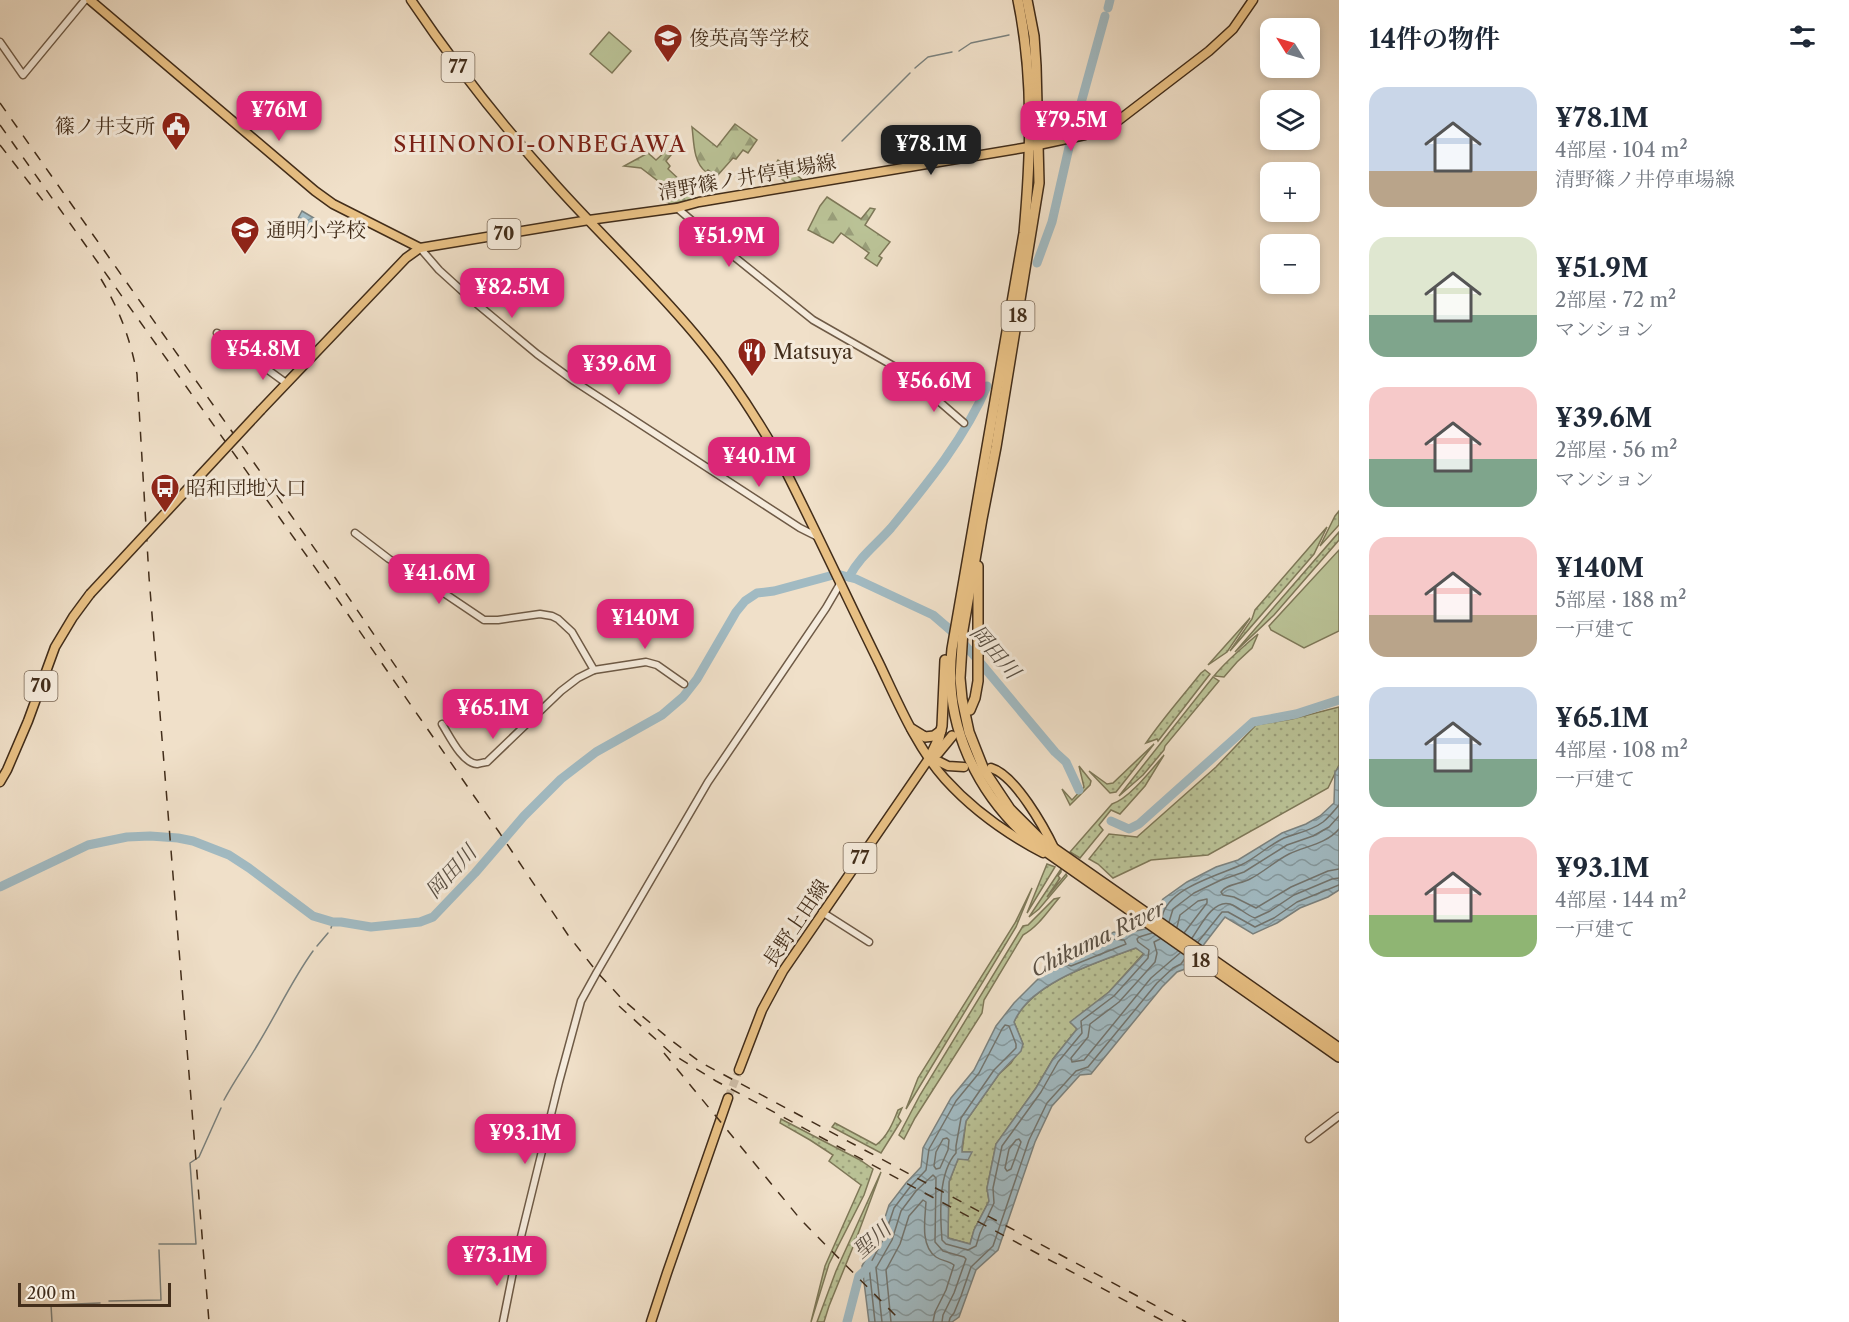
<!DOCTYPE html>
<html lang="ja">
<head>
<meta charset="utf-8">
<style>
	:root { --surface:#fff; --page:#f6f6f7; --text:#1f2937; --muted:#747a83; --accent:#db2777 }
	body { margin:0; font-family:"Libre Caslon Text","Noto Serif JP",serif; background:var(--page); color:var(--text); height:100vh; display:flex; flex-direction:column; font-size:22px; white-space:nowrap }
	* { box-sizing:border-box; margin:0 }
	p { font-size:20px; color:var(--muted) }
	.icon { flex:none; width:33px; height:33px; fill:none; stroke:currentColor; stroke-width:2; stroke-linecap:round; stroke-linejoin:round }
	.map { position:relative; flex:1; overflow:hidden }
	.side { display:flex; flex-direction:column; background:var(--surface); width:510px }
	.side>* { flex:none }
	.needle { width:39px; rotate:307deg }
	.tools { position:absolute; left:1260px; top:18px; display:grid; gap:12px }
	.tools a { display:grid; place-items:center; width:60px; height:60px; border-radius:12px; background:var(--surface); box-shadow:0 3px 9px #0003; font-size:30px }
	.scale { position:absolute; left:18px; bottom:15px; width:153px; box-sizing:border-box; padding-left:6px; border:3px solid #422d1a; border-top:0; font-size:16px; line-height:21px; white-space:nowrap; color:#422d1a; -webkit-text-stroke:4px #f5ebdc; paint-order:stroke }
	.price { position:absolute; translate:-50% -51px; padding:0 14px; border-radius:12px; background:var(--accent); color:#fff; font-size:20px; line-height:39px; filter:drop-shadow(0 2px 3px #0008) }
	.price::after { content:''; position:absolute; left:50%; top:36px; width:18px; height:14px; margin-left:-9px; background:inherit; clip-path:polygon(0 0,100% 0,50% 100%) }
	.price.selected { background:#222; color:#fff }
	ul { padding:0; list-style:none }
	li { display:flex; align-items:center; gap:18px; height:150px; padding:0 30px }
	li span { display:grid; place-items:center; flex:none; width:168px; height:120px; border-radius:18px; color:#555 }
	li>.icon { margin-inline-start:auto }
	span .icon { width:72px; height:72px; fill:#fffc; stroke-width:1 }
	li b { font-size:26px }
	h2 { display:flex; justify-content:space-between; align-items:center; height:72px; padding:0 30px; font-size:26px }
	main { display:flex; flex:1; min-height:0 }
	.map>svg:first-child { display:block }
</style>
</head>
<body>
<main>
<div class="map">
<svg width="1339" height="1322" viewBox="0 0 1339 1322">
	<defs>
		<pattern id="grass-dots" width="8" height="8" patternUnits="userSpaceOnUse" patternTransform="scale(1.5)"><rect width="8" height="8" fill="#bac296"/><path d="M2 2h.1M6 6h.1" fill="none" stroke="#999e7a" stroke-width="1.8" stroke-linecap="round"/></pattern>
		<pattern id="forest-firs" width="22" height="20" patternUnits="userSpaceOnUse" patternTransform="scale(1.5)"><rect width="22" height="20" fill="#bac296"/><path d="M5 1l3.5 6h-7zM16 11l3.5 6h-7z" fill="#999e7a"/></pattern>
		<pattern id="water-waves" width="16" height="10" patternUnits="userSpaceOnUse" patternTransform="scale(1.5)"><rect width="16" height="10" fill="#a1bac2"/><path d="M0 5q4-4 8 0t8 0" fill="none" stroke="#85989d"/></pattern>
	</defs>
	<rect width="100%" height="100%" fill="#f0e0c9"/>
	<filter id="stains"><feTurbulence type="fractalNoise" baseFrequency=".00333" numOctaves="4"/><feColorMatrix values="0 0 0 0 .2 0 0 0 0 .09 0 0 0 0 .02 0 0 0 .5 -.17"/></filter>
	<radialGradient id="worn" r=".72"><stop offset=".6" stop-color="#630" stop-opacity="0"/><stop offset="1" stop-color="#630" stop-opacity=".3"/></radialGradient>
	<g fill="url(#grass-dots)" stroke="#7e7858" stroke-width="1.5">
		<path d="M778 160 804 181 788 184 771 171Z"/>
		<path d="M1339 511V525L1320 546 1335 516Z"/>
		<path d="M1327 527 1314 554 1230 651 1252 619 1255 610Z"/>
		<path d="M1339 532V540L1274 615 1235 652Z"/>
		<path d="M1250 618 1227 652 1208 665Z"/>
		<path d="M1258 634 1252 648 1237 662 1224 677 1214 676C1226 661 1244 646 1258 634Z"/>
		<path d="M1205 670 1210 674 1158 741 1157 739 1146 743C1163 718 1182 697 1201 673Z"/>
		<path d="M1213 677 1219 681 1165 746 1164 750 1143 775 1119 796Z"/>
		<path d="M1339 707V765L1328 788 1208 855 1151 860 1113 878 1098 864 1089 859 1109 834 1137 837 1216 767 1256 725 1292 719Z"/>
		<path d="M1154 744 1116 792 1110 793 1089 771 1107 784 1113 783Z"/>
		<path d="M1164 755 1145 786 1120 814 1111 810 1099 825 1103 830 1080 858 1070 852 1112 804C1129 799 1152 769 1164 755Z"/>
		<path d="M1079 766 1091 781 1090 785 1070 805 1062 789 1072 800 1084 787Z"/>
		<path d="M1047 864 1055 867 1027 913Z"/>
		<path d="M1061 869V872L1058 876 1060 878 1047 897 1066 874 1067 876 1039 909 1029 917Z"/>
		<path d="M1032 888 1016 927 906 1109 918 1078 1015 923Z"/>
		<path d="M1059 898C1048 911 1038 927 1023 935L984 1000 982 1013 915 1118 904 1139 899 1135 920 1095 1023 926 1028 925 1054 899Z"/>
		<path d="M1136 948 1144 953 1109 992 1071 1022 1077 1029 1053 1059 1036 1088 996 1144 987 1188 989 1201 974 1230 970 1244 948 1238 949 1182 958 1159 971 1152H962L966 1121 999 1074 1011 1063 1023 1044 1014 1022C1031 982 1098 962 1136 948Z"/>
		<path d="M902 1108 898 1117 901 1121 881 1153 832 1127 835 1123 876 1145C887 1137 893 1123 898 1110Z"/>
		<path d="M781 1119 860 1160 873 1169 864 1195 829 1264 811 1322 825 1266 861 1185 829 1161 833 1155 810 1140 780 1123Z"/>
		<path d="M881 1172 855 1242 829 1306 824 1322H817L836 1271Z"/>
	</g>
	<g fill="url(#forest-firs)" stroke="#7e7858" stroke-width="1.5">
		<path d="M735 124 757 140 748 153 743 150 736 159 733 158 717 176 708 170 706 172C693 162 694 142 692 127L717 147Z"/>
		<path d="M667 150 671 155 666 161 670 166 668 169 683 183 696 199 670 204 666 201 671 191 641 168 624 166 648 153 656 160Z"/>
		<path d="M827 197 861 219 870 208 875 209 865 225 890 242 879 256 882 258 877 266 865 258 869 253 841 233 833 243 808 230 820 206Z"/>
	</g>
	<g fill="#bac296" stroke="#7e7858" stroke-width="1.5">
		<path d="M609 32 631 51 612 73 590 54Z"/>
		<path d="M1339 550V631L1304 648 1271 630 1269 626Z"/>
	</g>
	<g fill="url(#water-waves)" stroke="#7b827f" stroke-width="1.5" fill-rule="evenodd">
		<path d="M302 211 319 221 312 232 296 222Z"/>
		<path d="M1339 767V890L1328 897 1300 908 1277 923 1253 934 1225 917 1185 969 1177 972 1162 987 1091 1074 1080 1075 1052 1106 1035 1142 998 1250 976 1270 959 1317 952 1322H869L862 1266 879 1236 889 1205 906 1183 921 1167 923 1148 951 1098 974 1070 996 1026 1014 1003 1047 970 1072 951 1114 932 1123 934 1154 927 1158 907 1163 899 1187 882 1216 867 1238 860 1282 833 1306 824 1320 816 1334 803 1335 772ZM1136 948 1144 954 1109 992 1070 1022 1077 1029 1053 1059 1036 1088 996 1144 987 1188 989 1201 974 1230 970 1244 948 1238 949 1182 958 1159 968 1160 972 1152H962V1147L966 1121 999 1074 1021 1051 1023 1044 1014 1022C1031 982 1098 962 1136 948Z"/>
	</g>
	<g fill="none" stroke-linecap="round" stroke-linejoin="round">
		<g stroke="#72746e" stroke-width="1.5">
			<path d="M1339 829C1326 844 1306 846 1289 854 1275 861 1264 872 1250 879 1241 884 1226 884 1221 892L1223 895 1234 897 1256 908 1291 887 1328 871 1339 869"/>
			<path d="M1162 917C1168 888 1217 876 1241 865 1256 858 1269 845 1284 838 1297 833 1311 831 1323 822 1328 818 1334 811 1339 805"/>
			<path d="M1169 922 1173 909 1194 893 1221 880 1244 872 1287 845 1313 836 1329 827 1339 816"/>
			<path d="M1177 927 1180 915 1198 901 1207 899V903L1184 933"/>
			<path d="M1192 938C1200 927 1213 899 1230 904 1239 907 1246 915 1255 918L1270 911 1294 895 1332 879 1339 878"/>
			<path d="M1114 939 1124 940 1126 944 1071 966 1068 965V962L1076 956Z"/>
			<path d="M1160 939 1154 942 1157 953 1155 962 1119 1002 1090 1024 1088 1037 1071 1058 1072 1062 1084 1060 1151 978 1180 953"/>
			<path d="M1198 942 1222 912H1228L1255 927 1274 918 1297 902 1339 885"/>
			<path d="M947 1138 949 1140 948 1150 940 1168 936 1169 934 1166 936 1152 943 1139Z"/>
			<path d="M1019 1139 1021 1142 1011 1169 1007 1171 1005 1168 1009 1149 1016 1140Z"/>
			<path d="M875 1322 869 1266 884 1238 894 1208 910 1187 926 1170 929 1149 956 1101 979 1073 1002 1029 1005 1025 1009 1026 1016 1044V1048L994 1070 961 1118 956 1146V1153C938 1173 940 1214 942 1240L946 1244 968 1250 976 1246 980 1233 994 1203 993 1188 1002 1146 1041 1092 1058 1062 1082 1033 1081 1021 1114 996 1148 958 1149 950 1138 942 1137 939 1139 937 1152 933"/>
			<path d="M882 1322 876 1268 892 1240 901 1211 916 1191 933 1175 936 1178 935 1242 943 1251 964 1257 966 1259 954 1293 943 1315 942 1322"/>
			<path d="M891 1322 886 1270 900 1244 909 1216 923 1200 926 1202C925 1219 920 1246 936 1257 942 1261 949 1261 954 1265L946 1290 935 1312 933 1322"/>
			<path d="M949 1322 950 1318 954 1313 961 1296 971 1267 993 1246 1029 1140 1047 1103 1076 1071 1088 1067 1157 983 1173 968 1181 964 1186 957"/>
		</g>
		<g stroke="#7b827f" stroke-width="1.5">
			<path d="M959 51 971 43 1009 35"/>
			<path d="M915 68 928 57 952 52"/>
			<path d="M842 141 910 73"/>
			<path d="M331 928 333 922"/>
			<path d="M317 946 328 933"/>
			<path d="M224 1100C234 1081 247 1063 258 1044 277 1013 292 980 313 951"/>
			<path d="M159 1244H196L190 1163 199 1157 221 1108"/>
			<path d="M109 1301 161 1300 159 1250"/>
			<path d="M52 1322 51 1305 100 1303"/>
		</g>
		<g stroke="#a1bac2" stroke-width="9">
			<path d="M1108 8 1110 0"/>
			<path d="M1073 132 1105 16"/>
			<path d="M1037 263 1052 222 1070 143"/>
			<path d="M849 577C859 557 877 544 891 528 927 484 965 438 987 386"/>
			<path d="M1111 821 1129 829 1139 824 1253 722 1296 714 1339 700"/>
			<path d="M0 887 88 845 127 837 150 836 178 838 193 841 229 855 249 868 313 916 333 922H341L371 927 420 922 433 917 475 873 524 816 561 779 596 752 662 715 683 697 697 679 736 612 745 601 757 593 774 591 837 574 856 579 933 615 955 634 978 660 1055 752 1066 762 1079 790"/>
			<path d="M847 1322 859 1276 871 1265"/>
		</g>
		<path stroke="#cdbca6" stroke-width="8" stroke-dasharray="8 4" stroke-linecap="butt" d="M728 1098 739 1070"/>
		<g stroke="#6e5a46" stroke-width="9">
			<g id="minor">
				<path d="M0 42 23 75 85 0"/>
				<path d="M677 208 737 259 813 320 897 368 919 384 964 423"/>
				<path d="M420 248 439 270 471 299 537 354 574 381 800 528 816 536"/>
				<path d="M217 333 286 383"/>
				<path d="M355 533 389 559 432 585 484 620H498L540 614 552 616 558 619 572 632 594 670"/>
				<path d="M442 724C449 735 462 763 477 764 477 764 486 762 487 762L561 691 578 678 594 670 646 662 657 665 684 684"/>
				<path d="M822 912 869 942"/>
				<path d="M1309 1139 1339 1116"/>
				<path d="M503 1322 516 1257 559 1082 581 1001 597 972 708 782 826 608 840 584"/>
			</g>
		</g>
		<g stroke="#422d1a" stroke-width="11">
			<g id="major">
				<path d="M90 0 315 191 333 204 420 248"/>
				<path d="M411 0C454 64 502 125 554 183 602 237 656 286 702 343 730 377 754 414 776 452 812 522 845 594 880 665 898 703 917 748 945 779 973 810 1007 834 1043 853"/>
				<path d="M261 410 406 258 420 248 589 220 677 208 699 202 1029 147 1085 135 1102 130 1119 120 1209 51 1233 29 1253 0"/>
				<path d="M930 757 948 766 964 767"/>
				<path d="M991 768C1015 775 1044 827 1055 850"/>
				<path d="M0 782 7 770 28 721 55 647 73 617 90 594"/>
				<path d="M739 1070 762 1010 783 971 930 757"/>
				<path d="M651 1322 667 1273 728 1098"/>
			</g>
		</g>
		<g stroke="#422d1a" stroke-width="12">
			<g id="highway">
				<path d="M1018 0C1034 77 1031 155 1024 233L952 649C943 724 977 795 1034 843L1339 1057"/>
				<path d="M1027 0 1034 36 1036 66 1039 183 996 447 982 519 963 630 960 678 962 699 969 732 984 770 1010 809 1039 838 1339 1048"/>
				<path d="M970 710 975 698 978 681V566"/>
				<path d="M912 729 925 737 934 736 941 731"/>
				<path d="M930 757 939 738 942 726 945 660"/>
				<path d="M930 757 938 753 952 736"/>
			</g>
		</g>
		<use href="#minor" stroke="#f5ebdc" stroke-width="6"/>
		<use href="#major" stroke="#e8c084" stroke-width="8"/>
		<use href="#highway" stroke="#e8c084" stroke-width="9"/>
		<g stroke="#422d1a" stroke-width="1.5" stroke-dasharray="10 10" stroke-linecap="butt">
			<path d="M0 103 336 579 407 683"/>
			<path d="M0 125 331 590 499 832 568 935 597 972 622 999 667 1037 700 1062 1186 1322"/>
			<path d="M0 145 44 202"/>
			<path d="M101 279C120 311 130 338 137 374L149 577 209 1322"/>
			<path d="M619 1006 672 1054 716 1081 1165 1322"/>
			<path d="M664 1053 801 1220 902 1322"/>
		</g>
		<g stroke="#422d1a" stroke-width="11" stroke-linecap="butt">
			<path id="major-bridge" d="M90 594 261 410"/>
		</g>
		<use href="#major-bridge" stroke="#e8c084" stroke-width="8"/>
	</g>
	<defs>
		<g id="school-pin" transform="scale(1.5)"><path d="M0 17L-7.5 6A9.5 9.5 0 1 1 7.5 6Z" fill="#8f2418" stroke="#f5ebdc"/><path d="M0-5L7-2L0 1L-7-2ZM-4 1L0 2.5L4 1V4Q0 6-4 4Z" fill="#fff"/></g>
		<g id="civic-pin" transform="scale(1.5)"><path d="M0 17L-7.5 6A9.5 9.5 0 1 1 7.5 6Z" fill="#8f2418" stroke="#f5ebdc"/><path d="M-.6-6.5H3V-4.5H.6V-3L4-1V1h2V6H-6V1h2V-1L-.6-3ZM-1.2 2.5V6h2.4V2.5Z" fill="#fff"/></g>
		<g id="restaurant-pin" transform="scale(1.5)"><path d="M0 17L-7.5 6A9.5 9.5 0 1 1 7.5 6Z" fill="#8f2418" stroke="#f5ebdc"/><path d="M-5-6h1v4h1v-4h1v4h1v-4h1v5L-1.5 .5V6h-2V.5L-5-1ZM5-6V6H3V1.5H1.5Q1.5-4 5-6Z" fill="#fff"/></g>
		<g id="bus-pin" transform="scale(1.5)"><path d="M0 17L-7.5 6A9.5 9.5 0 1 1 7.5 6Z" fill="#8f2418" stroke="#f5ebdc"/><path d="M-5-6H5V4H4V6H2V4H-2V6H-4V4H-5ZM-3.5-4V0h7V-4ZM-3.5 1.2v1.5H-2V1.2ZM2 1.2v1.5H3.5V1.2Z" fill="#fff"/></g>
	</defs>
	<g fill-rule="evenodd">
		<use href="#school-pin" x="668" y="38"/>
		<use href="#civic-pin" x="176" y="126"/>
		<use href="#school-pin" x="245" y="230"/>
		<use href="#restaurant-pin" x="752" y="352"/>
		<use href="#bus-pin" x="165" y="488"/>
	</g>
	<g text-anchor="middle" stroke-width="6" stroke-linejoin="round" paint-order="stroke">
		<g fill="#f5ebdc" stroke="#786654" stroke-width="1.5">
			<rect x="441.5" y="52" width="33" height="30" rx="4.5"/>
			<rect x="487.5" y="219" width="33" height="30" rx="4.5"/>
			<rect x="1001.5" y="301" width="33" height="30" rx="4.5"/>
			<rect x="24.5" y="671" width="33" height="30" rx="4.5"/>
			<rect x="843.5" y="843" width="33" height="30" rx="4.5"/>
			<rect x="1184.5" y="946" width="33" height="30" rx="4.5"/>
		</g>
		<g font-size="18" font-weight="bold" fill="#422d1a">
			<text x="458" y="73">77</text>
			<text x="504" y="240">70</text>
			<text x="1018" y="322">18</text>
			<text x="41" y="692">70</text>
			<text x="860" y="864">77</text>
			<text x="1201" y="967">18</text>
		</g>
		<g font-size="20" fill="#422d1a" stroke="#f5ebdc" text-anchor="start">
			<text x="689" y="45">俊英高等学校</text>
			<text x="155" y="133" text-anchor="end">篠ノ井支所</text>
			<text x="266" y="237">通明小学校</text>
			<text x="773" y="359">Matsuya</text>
			<text x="186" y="495">昭和団地入口</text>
		</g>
		<g font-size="20" fill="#422d1a" stroke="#f5ebdc">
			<text transform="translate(747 177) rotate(-10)" y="7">清野篠ノ井停車場線</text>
			<text transform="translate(796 923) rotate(-56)" y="7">長野上田線</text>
		</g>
		<g font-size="21" font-style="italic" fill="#5a5044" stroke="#f5ebdc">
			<text transform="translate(995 652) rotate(49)" y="7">岡田川</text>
			<text transform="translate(451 872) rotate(-47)" y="7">岡田川</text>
			<text transform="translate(1098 939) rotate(-26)" y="7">Chikuma River</text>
			<text transform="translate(872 1240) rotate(-42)" y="7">聖川</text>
		</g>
		<g font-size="22" letter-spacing="1.5" fill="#7a1f14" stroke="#f5ebdc">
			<text x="540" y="152">SHINONOI-ONBEGAWA</text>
		</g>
	</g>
	<rect width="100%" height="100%" filter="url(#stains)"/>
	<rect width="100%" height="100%" fill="url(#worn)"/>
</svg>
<div class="tools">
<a><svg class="needle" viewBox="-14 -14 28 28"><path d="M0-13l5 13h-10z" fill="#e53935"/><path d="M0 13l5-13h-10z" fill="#747a83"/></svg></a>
<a><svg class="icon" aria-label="layers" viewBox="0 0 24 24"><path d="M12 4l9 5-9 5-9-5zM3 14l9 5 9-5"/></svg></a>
<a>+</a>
<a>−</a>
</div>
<div class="scale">200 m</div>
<b class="price" style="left:279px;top:142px">¥76M</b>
<b class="price" style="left:1071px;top:152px">¥79.5M</b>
<b class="price selected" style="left:931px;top:176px">¥78.1M</b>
<b class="price" style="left:729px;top:268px">¥51.9M</b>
<b class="price" style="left:512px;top:319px">¥82.5M</b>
<b class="price" style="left:263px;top:381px">¥54.8M</b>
<b class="price" style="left:619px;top:396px">¥39.6M</b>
<b class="price" style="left:934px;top:413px">¥56.6M</b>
<b class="price" style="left:759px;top:488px">¥40.1M</b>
<b class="price" style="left:439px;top:605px">¥41.6M</b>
<b class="price" style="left:645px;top:650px">¥140M</b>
<b class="price" style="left:493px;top:740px">¥65.1M</b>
<b class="price" style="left:525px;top:1165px">¥93.1M</b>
<b class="price" style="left:497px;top:1287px">¥73.1M</b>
</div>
<section class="side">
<h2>14件の物件<svg class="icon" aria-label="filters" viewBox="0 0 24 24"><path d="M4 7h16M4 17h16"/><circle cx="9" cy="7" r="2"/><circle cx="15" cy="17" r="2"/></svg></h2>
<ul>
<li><span style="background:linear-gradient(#c9d6e8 70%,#b9a48a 0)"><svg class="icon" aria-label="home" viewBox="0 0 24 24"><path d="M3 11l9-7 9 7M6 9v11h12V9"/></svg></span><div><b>¥78.1M</b><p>4部屋 · 104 m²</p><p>清野篠ノ井停車場線</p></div></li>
<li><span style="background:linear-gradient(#dfe7d0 65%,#7fa58c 0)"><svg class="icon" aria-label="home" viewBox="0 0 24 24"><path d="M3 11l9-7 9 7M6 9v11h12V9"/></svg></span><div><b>¥51.9M</b><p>2部屋 · 72 m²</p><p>マンション</p></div></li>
<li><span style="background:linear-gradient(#f6c9c9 60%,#7fa58c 0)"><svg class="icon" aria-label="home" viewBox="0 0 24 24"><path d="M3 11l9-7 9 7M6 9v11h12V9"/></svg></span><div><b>¥39.6M</b><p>2部屋 · 56 m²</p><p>マンション</p></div></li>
<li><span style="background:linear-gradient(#f6c9c9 65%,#b9a48a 0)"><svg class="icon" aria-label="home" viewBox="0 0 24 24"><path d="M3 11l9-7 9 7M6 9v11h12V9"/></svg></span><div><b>¥140M</b><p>5部屋 · 188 m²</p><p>一戸建て</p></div></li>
<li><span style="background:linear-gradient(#c9d6e8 60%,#7fa58c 0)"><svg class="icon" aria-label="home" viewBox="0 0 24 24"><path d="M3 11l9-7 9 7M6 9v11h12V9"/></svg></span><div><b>¥65.1M</b><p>4部屋 · 108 m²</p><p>一戸建て</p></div></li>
<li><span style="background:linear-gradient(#f6c9c9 65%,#8fb573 0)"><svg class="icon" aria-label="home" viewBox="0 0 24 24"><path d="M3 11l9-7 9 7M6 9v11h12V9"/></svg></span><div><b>¥93.1M</b><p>4部屋 · 144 m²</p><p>一戸建て</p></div></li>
</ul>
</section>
</main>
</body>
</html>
